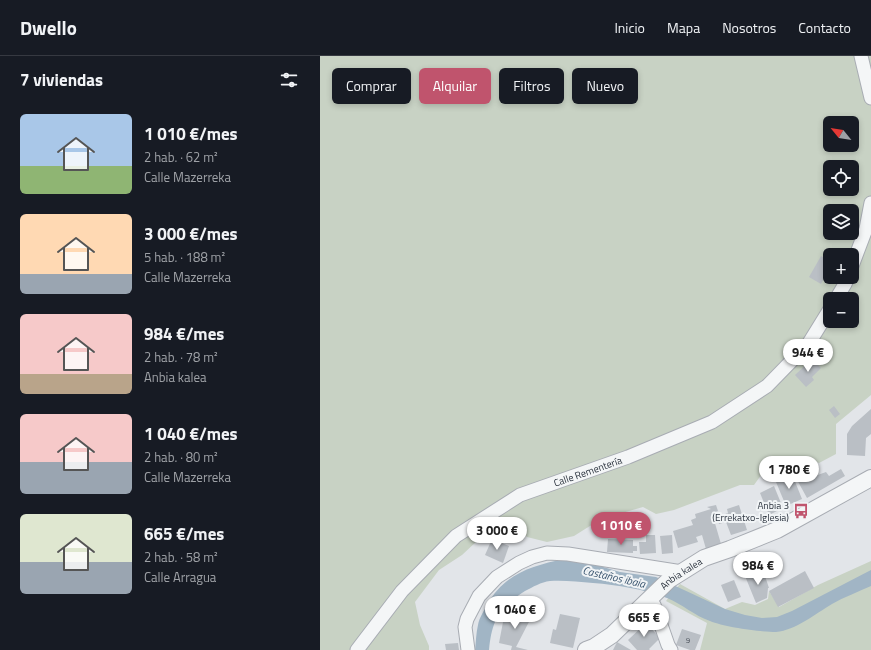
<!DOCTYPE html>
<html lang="es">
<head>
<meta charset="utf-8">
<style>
	:root { --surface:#171b24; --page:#242831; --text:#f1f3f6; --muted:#9ea1a6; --line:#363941; --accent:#c0546d }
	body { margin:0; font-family:"Titillium Web",sans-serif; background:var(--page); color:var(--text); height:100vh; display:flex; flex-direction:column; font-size:15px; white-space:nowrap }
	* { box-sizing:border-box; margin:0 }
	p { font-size:13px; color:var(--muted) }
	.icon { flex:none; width:22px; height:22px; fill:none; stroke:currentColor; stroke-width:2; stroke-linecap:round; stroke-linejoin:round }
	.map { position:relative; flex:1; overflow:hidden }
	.panel { display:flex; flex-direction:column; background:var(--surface); width:320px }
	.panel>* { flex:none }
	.banner { position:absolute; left:12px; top:12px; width:380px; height:36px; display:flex; gap:8px }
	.needle { width:26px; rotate:300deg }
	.fabs { position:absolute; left:503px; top:60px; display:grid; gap:8px }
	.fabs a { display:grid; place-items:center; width:36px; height:36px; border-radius:6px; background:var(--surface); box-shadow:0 2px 6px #0003; font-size:20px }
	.price { position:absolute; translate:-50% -34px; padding:0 9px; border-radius:14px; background:#fff; color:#222; font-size:13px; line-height:26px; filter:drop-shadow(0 1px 2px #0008) }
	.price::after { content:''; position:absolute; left:50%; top:24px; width:12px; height:9px; margin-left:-6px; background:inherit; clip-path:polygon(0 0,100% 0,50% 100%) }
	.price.selected { background:var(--accent); color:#fff }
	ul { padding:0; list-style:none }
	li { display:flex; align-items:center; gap:12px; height:100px; padding:0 20px }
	li span { display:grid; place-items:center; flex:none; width:112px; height:80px; border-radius:6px; color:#555 }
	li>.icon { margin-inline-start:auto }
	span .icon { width:48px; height:48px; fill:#fffc; stroke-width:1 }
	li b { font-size:17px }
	h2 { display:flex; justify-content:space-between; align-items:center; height:48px; padding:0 20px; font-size:17px }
	.chip { padding:0 14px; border-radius:6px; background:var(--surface); box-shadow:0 2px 6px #0003; font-size:14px; line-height:36px }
	.chip.selected { background:var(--accent); color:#fff }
	header { display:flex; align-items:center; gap:24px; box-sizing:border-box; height:56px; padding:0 20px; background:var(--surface); border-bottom:1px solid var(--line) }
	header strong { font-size:19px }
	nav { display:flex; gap:22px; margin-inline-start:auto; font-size:14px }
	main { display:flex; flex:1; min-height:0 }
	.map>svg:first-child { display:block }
</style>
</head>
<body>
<header>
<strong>Dwello</strong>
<nav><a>Inicio</a><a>Mapa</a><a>Nosotros</a><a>Contacto</a></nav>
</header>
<main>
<section class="panel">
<h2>7 viviendas<svg class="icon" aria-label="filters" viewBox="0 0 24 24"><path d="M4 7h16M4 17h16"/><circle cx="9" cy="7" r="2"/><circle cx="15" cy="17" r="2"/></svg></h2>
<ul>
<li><span style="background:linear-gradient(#a9c7e8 65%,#8fb573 0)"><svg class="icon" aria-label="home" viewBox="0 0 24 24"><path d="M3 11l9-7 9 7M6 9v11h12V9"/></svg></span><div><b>1 010 €/mes</b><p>2 hab. · 62 m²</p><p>Calle Mazerreka</p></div></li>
<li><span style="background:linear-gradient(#ffd9b3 75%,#9aa5b1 0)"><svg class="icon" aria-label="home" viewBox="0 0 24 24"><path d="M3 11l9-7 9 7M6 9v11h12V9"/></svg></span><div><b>3 000 €/mes</b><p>5 hab. · 188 m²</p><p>Calle Mazerreka</p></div></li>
<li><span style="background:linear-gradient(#f6c9c9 75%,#b9a48a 0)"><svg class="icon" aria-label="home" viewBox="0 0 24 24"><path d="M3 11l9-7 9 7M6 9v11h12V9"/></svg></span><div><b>984 €/mes</b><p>2 hab. · 78 m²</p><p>Anbia kalea</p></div></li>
<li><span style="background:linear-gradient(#f6c9c9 60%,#9aa5b1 0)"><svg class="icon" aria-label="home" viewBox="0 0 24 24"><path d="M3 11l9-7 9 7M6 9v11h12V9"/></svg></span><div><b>1 040 €/mes</b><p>2 hab. · 80 m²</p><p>Calle Mazerreka</p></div></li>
<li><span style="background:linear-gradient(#dfe7d0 60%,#9aa5b1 0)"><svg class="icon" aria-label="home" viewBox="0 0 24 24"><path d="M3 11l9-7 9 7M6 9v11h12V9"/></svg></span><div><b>665 €/mes</b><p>2 hab. · 58 m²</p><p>Calle Arragua</p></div></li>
</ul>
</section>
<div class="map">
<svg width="551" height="594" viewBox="0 0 551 594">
	<rect width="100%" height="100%" fill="#e2e5e9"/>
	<g fill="#c8d2c4" fill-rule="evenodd">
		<path d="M0 0H551V339L516 368V398L499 407 490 403 478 412 469 404 444 415 434 429H420L354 454 336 458 323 451 281 463 254 480 227 486 207 481 191 464 171 472 142 499 119 514 95 546 100 569 109 590V594H0ZM510 67H532V89H510ZM510 111H532V133H510ZM510 155H532V177H510ZM510 199H532V221H510ZM510 243H532V265H510Z"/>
		<path d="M551 505V594H380L387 567 346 545 360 528 405 553 422 546 435 549 448 543 449 535 459 551 498 529Z"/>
	</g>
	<path fill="#a1b5c5" d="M244 503 270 507 300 516 336 521 405 553 425 559 442 562 457 561 472 555 551 514V530C538 536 524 541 512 548 495 558 476 574 456 576 440 576 404 571 390 565 375 560 362 548 347 542 323 533 298 529 273 527 259 526 244 524 230 525 221 526 213 531 205 535 179 552 172 564 169 594H155C156 586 156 577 158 569 159 562 164 555 167 549 184 518 211 510 244 503Z"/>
	<g fill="#babfc5">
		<path d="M501 200 510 206V211L501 228 489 221Z"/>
		<path d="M492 303 501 312 492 321 494 324 486 331 475 319Z"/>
		<path d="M514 350 520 358 515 362 509 354Z"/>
		<path d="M551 353V378L546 382 545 400 527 399V378L532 370Z"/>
		<path d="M491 413 495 420 506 416 509 420 521 413 525 420 487 442 476 422Z"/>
		<path d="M472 418 482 443 466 450 456 426Z"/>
		<path d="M454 430 463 452 449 459 440 437Z"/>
		<path d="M396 449 398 455 392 457 401 488 386 493 382 479 376 481 378 486 358 492 353 475 373 469 371 464 376 462 375 458 391 453 387 451Z"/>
		<path d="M419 449 427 474 411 479 406 466 399 468 397 461 408 457 407 453Z"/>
		<path d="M326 464 329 472 321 475 317 468Z"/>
		<path d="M326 479H335L336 497 320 498 319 486H326Z"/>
		<path d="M352 479 353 497 342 498 340 480Z"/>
		<path d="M172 483 189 490 183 507 165 499Z"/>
		<path d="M288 483 313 484V490H317V495H313V497L287 496Z"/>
		<path d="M443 514 449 532H448L447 542 436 547 425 520Z"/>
		<path d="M485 515 494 532 458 551 449 535Z"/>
		<path d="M414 524 421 541 408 546 401 529Z"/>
		<path d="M199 553 212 560 196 591 208 594H191L192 590 179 587 183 566H191Z"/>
		<path d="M240 558 260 562 253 592 230 587 233 573 236 574Z"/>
		<path d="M326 567 340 582 329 593 330 594H317L308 584Z"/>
		<path d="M362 573 381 579 375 594H370L356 589Z"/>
		<path d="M297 586 311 594H293Z"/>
		<path d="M138 587 139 594H126L125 588Z"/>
	</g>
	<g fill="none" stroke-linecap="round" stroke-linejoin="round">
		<g stroke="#a8acb3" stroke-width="15">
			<g id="minor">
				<path d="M541 0 551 42"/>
				<path d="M532 210 546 173 551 147"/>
				<path d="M516 243 525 228 528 221"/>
				<path d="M329 544 334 549 348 589 351 594"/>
				<path id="s1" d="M37 594 82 535 136 480 200 439 308 401 392 366 447 330 489 287 510 253"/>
				<path d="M148 594 145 571 147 563 159 540 177 521 199 507 212 501 227 497 248 498 362 516"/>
			</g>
		</g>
		<g stroke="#a8acb3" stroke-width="18">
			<g id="tertiary">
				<path id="s2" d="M266 594 274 591 292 579 349 524 384 502 410 493 457 474 551 422"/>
			</g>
		</g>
		<use href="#minor" stroke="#f4f6f7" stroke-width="13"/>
		<use href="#tertiary" stroke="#f4f6f7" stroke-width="16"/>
	</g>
	<defs>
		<g id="bus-bare" transform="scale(1.2)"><path d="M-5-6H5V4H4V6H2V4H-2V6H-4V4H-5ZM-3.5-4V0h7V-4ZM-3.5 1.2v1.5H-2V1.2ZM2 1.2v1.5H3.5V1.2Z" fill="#c0546d" stroke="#f1f4f6" stroke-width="2.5" paint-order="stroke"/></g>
	</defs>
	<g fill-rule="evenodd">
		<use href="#bus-bare" x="481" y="455"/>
	</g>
	<g text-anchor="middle" stroke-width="4" stroke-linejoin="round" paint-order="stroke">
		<g font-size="8" fill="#505760">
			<text x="368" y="587">9</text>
		</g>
		<g font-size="10" fill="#2c343f" stroke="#f1f4f6">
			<text dy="4" stroke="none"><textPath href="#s1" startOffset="299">Calle Rementería</textPath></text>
			<text dy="4" stroke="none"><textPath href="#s2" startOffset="123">Anbia kalea</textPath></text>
		</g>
		<g font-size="10" fill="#2c343f" stroke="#f1f4f6" text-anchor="end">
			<text x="469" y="453">Anbia 3<tspan x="469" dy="12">(Errekatxo-Iglesia)</tspan></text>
		</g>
		<g font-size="11" font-style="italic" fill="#3a556f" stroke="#f1f4f6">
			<text transform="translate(294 521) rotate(13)" y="4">Castaños ibaia</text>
		</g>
	</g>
</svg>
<div class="fabs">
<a><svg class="needle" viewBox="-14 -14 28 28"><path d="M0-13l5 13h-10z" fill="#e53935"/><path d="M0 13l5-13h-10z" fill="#9ea1a6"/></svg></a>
<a><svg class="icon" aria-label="locate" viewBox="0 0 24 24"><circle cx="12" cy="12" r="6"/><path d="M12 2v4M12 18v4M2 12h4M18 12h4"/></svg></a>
<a><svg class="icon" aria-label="layers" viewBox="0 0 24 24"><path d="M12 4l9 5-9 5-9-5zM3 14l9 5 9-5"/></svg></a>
<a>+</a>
<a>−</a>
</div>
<b class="price" style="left:488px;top:317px">944 €</b>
<b class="price" style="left:469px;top:434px">1 780 €</b>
<b class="price selected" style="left:301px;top:490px">1 010 €</b>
<b class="price" style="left:177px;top:495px">3 000 €</b>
<b class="price" style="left:438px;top:530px">984 €</b>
<b class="price" style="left:195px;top:574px">1 040 €</b>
<b class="price" style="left:324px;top:582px">665 €</b>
<div class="banner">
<a class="chip">Comprar</a>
<a class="chip selected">Alquilar</a>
<a class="chip">Filtros</a>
<a class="chip">Nuevo</a>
</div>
</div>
</main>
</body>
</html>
